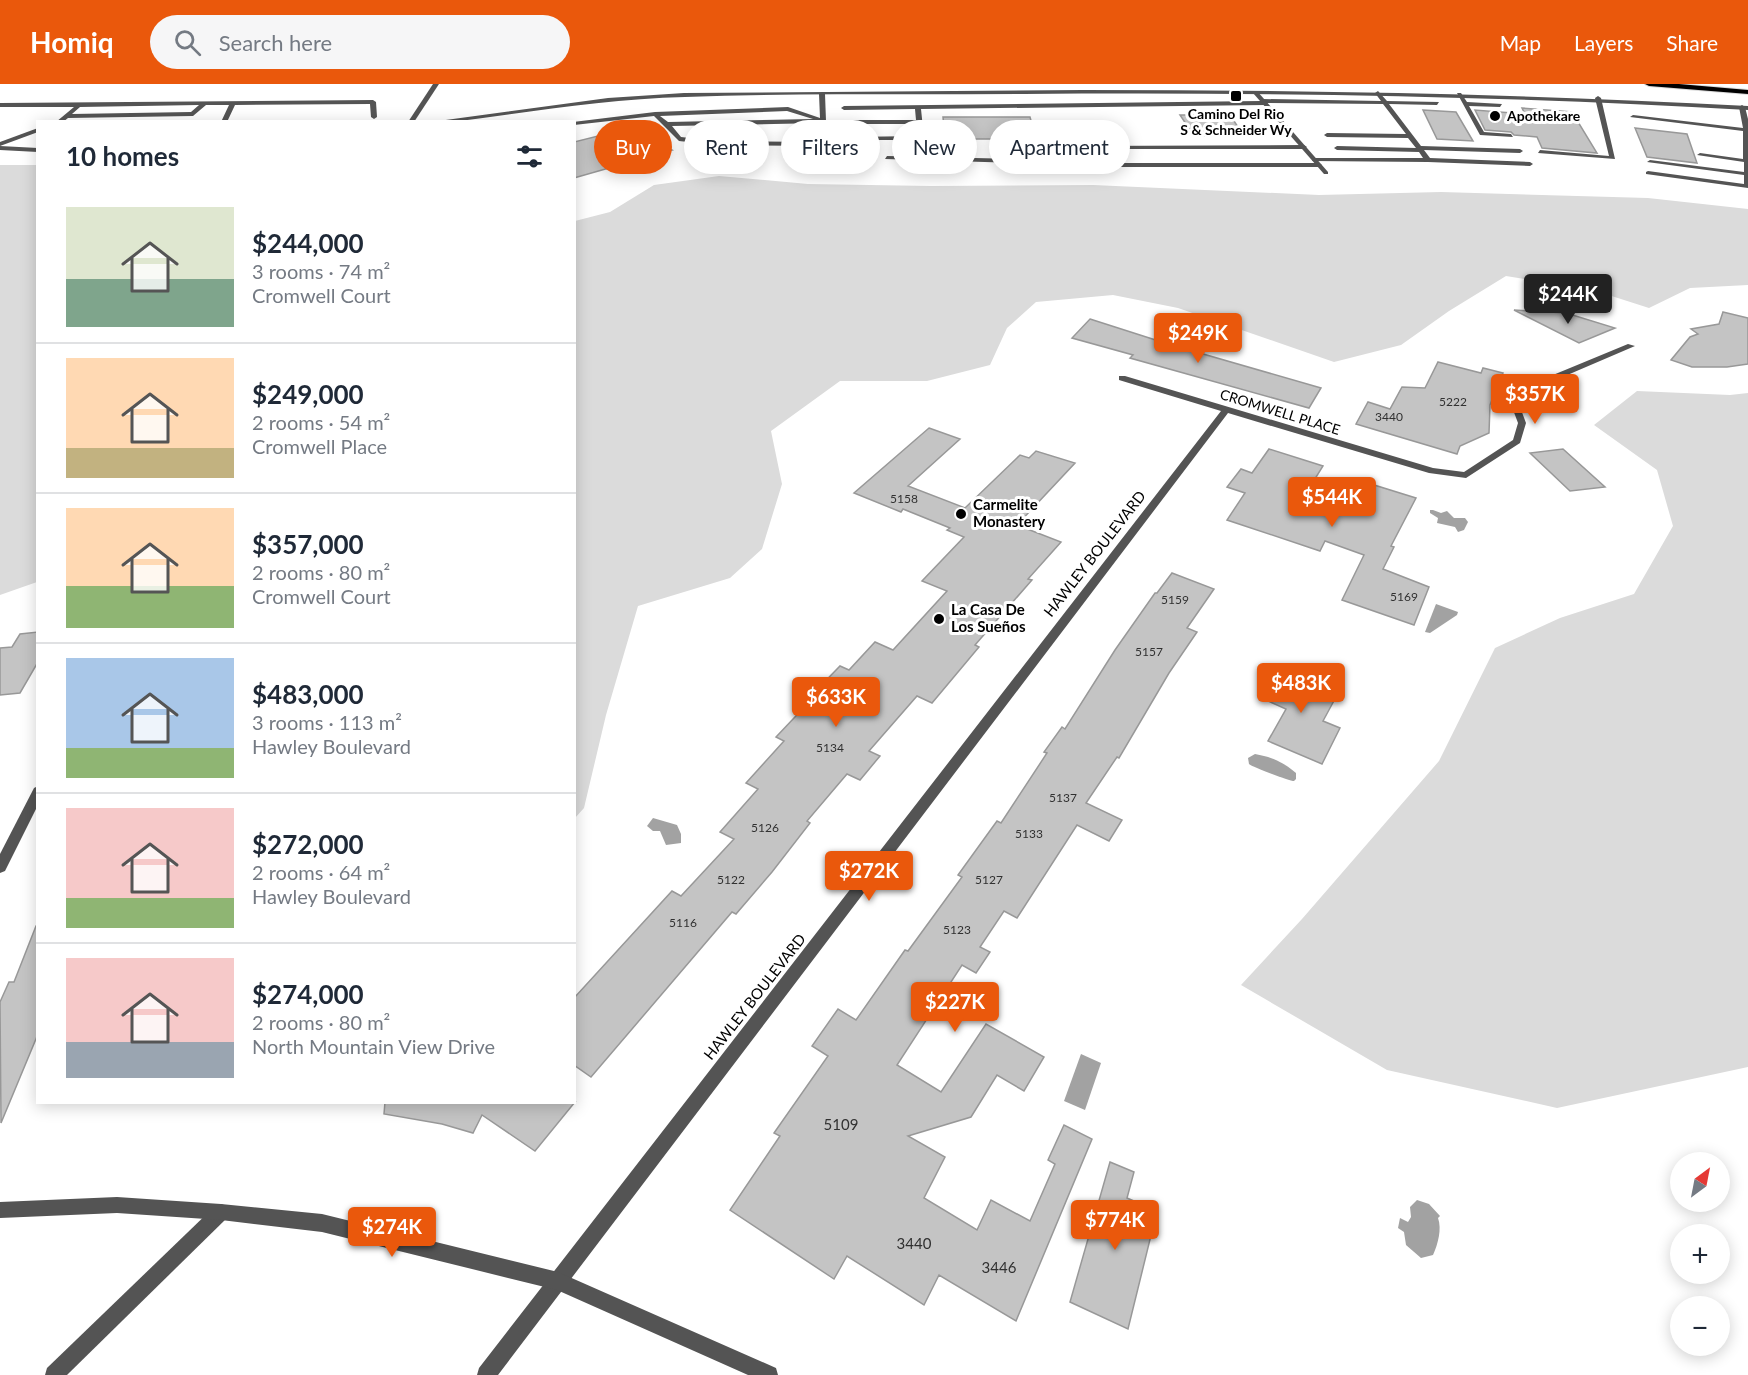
<!DOCTYPE html>
<html lang="en">
<head>
<meta charset="utf-8">
<style>
	:root { --surface:#fff; --page:#f6f6f7; --text:#1f2937; --muted:#747a83; --line:#e0e1e3; --accent:#ea580c }
	body { margin:0; font-family:Lato,sans-serif; background:var(--page); color:var(--text); height:100vh; display:flex; flex-direction:column; font-size:22px; white-space:nowrap }
	* { box-sizing:border-box; margin:0 }
	p { font-size:20px; color:var(--muted) }
	.icon { flex:none; width:33px; height:33px; fill:none; stroke:currentColor; stroke-width:2; stroke-linecap:round; stroke-linejoin:round }
	.map { position:relative; flex:1; overflow:hidden }
	.side { position:absolute; left:36px; top:36px; width:540px; height:984px; display:flex; flex-direction:column; background:var(--surface); border-radius:0px; box-shadow:0 3px 15px #0003 }
	.side>* { flex:none }
	.hud { position:absolute; left:594px; top:36px; width:570px; height:54px; display:flex; gap:12px }
	.needle { width:39px; rotate:32deg }
	.controls { position:absolute; left:1670px; top:1068px; display:grid; gap:12px }
	.controls a { display:grid; place-items:center; width:60px; height:60px; border-radius:50%; background:var(--surface); box-shadow:0 3px 15px #0003; font-size:30px }
	.price { position:absolute; translate:-50% -51px; padding:0 14px; border-radius:6px; background:var(--accent); color:#fff; font-size:20px; line-height:39px; filter:drop-shadow(0 2px 3px #0008) }
	.price::after { content:''; position:absolute; left:50%; top:36px; width:18px; height:14px; margin-left:-9px; background:inherit; clip-path:polygon(0 0,100% 0,50% 100%) }
	.price.current { background:#222; color:#fff }
	ul { padding:0; list-style:none }
	li { display:flex; align-items:center; gap:18px; height:150px; padding:0 30px }
	li+li { border-top:2px solid var(--line) }
	li span { display:grid; place-items:center; flex:none; width:168px; height:120px; border-radius:0px; color:#555 }
	li>.icon { margin-inline-start:auto }
	span .icon { width:72px; height:72px; fill:#fffc; stroke-width:1 }
	li b { font-size:26px }
	h2 { display:flex; justify-content:space-between; align-items:center; height:72px; padding:0 30px; font-size:26px }
	.pill { padding:0 21px; border-radius:27px; background:var(--surface); box-shadow:0 3px 15px #0003; font-size:21px; line-height:54px }
	.pill.current { background:var(--accent); color:#fff }
	header { display:flex; align-items:center; gap:36px; box-sizing:border-box; height:84px; padding:0 30px; background:var(--accent); color:#fff }
	header strong { font-size:28px }
	nav { display:flex; gap:33px; margin-inline-start:auto; font-size:21px }
	.search { width:420px; height:54px; background:var(--page); display:flex; align-items:center; gap:15px; box-sizing:border-box; padding:0 21px; border-radius:33px; color:var(--muted); font-size:22px }
	.map>svg:first-child { display:block }
</style>
</head>
<body>
<header>
<strong>Homiq</strong>
<div class="search"><svg class="icon" aria-label="search" viewBox="0 0 24 24"><circle cx="10" cy="10" r="6"/><path d="M15 15l6 6"/></svg>Search here</div>
<nav><a>Map</a><a>Layers</a><a>Share</a></nav>
</header>
<div class="map">
<svg width="1748" height="1291" viewBox="0 0 1748 1291">
	<rect width="100%" height="100%" fill="#fff"/>
	<g fill="#dbdbdb">
		<path d="M0 81H38L37 498 0 511Z"/>
		<path d="M719 92 808 100 931 102 1093 101 1319 111 1441 108 1648 114 1748 125V201L1690 204 1649 224 1596 207 1506 192 1449 227 1401 261 1334 278 1178 224 1113 211 1036 218 1007 244 990 281 927 297H840L771 347 782 400 762 465 730 494 638 522 606 631 584 724 575 734V137L610 128 654 101Z"/>
		<path d="M1637 307 1730 311 1748 309V983L1557 1024 1387 986 1241 901 1302 835 1439 677 1495 564 1560 534 1634 510 1673 442 1657 386 1594 341Z"/>
	</g>
	<g fill="#a2a2a2">
		<path d="M1433 426 1441 429 1447 427 1454 434H1465L1468 438 1464 446 1458 448 1455 443 1437 439 1438 434 1430 429V426Z"/>
		<path d="M1436 520 1458 528 1457 531 1430 549 1425 548Z"/>
		<path d="M1255 670C1272 673 1283 678 1296 689V695L1294 697C1290 697 1252 683 1249 680L1248 674Z"/>
		<path d="M653 734 677 741 681 750V759L666 761 660 747H653L647 742Z"/>
		<path d="M1081 970 1101 979 1085 1026 1064 1017Z"/>
		<path d="M1417 1116 1429 1120 1440 1132 1438 1134C1442 1145 1438 1160 1433 1171L1421 1174 1406 1161 1404 1148 1398 1144 1400 1134 1408 1138 1411 1133 1410 1123Z"/>
	</g>
	<g fill="#c4c4c4" stroke="#989898" stroke-width="1.5">
		<path d="M1522 24 1572 28 1597 69 1542 64 1537 53 1514 51 1511 48 1485 46 1475 26 1525 30Z"/>
		<path d="M1423 26 1456 28 1473 57 1437 55Z"/>
		<path d="M1180 31H1230L1244 52H1194Z"/>
		<path d="M943 33H1030L1036 55H945Z"/>
		<path d="M630 44 672 66 574 94V58Z"/>
		<path d="M1635 44 1687 50 1697 79 1647 73Z"/>
		<path d="M1514 226 1566 229 1615 244 1579 259Z"/>
		<path d="M1723 228 1748 234V280L1727 283H1692L1671 276 1690 253 1698 250 1691 245 1719 240Z"/>
		<path d="M1090 235 1165 259 1321 304 1309 324 1130 274 1133 271 1072 254Z"/>
		<path d="M1438 278 1481 289 1483 284 1503 289 1490 321 1489 349 1460 362 1457 370 1356 340 1368 318 1390 325 1402 303 1425 304Z"/>
		<path d="M929 344 960 355 908 402 965 424 1020 371 1029 374 1036 367 1075 379 1017 441 1061 458 1028 495 1032 496 975 561 979 563 932 619 917 612 869 667 880 672 860 696 847 690 807 737 810 739 772 788 736 830 732 828 591 993 574 981V914L672 807 681 812 734 755 720 748 758 705 746 699 784 657 776 653 811 616 808 615 840 582 849 586 875 558 893 566 947 507 922 497 964 453 947 446 950 444 903 425 901 428 854 409Z"/>
		<path d="M1269 365 1323 382 1308 406 1362 422 1374 401 1416 414 1391 462 1394 463 1383 485 1429 503 1414 541 1342 516 1364 471 1325 457 1320 467 1227 436 1245 409 1227 403 1241 385 1252 389Z"/>
		<path d="M1563 365 1605 403 1570 407 1530 369Z"/>
		<path d="M1172 489 1214 505 1187 544 1197 548 1169 589 1119 674 1117 673 1086 719 1122 736 1109 757 1077 741 1017 834 1004 827 980 863 990 868 976 889 962 881 897 981 941 1008 986 940 1044 973 1024 1007 997 991 971 1033 908 1052 945 1073 924 1114 977 1146 991 1116 1030 1137 1055 1080 1048 1076 1064 1041 1092 1055 1016 1237 939 1191 924 1221 847 1172 834 1195 730 1126 780 1052 774 1049 828 972 812 962 838 925 856 936 905 866 908 867 962 793 958 791 997 737 1001 739 1047 669 1044 668 1062 643 1065 645 1115 566 1155 509H1157Z"/>
		<path d="M38 548V578L20 609 0 611V564L12 563 20 550Z"/>
		<path d="M1278 581 1322 599 1318 606 1336 613 1323 637 1340 644 1322 680 1268 657 1286 625 1259 613Z"/>
		<path d="M36 842H38V950L1 1039 0 918 9 898H14Z"/>
		<path d="M385 1018H575L535 1067 482 1031 473 1049 442 1040 384 1030Z"/>
		<path d="M1110 1078 1134 1088 1127 1114 1157 1127 1128 1245 1070 1218Z"/>
	</g>
	<g fill="none" stroke-linecap="round" stroke-linejoin="round">
		<g stroke="#dbdbdb" stroke-width="2">
			<path id="motorway" d="M1645 0H1679L1748 6V10L1649 2Z"/>
		</g>
		<g fill="#545454" fill-rule="evenodd">
			<path d="M1378 7 1387 17 1439 18 1437 21 1389 20 1421 62 1520 65 1523 67 1520 69 1424 66 1430 74 1530 78 1533 80 1530 82 1428 78 1312 77 1314 74H1423L1419 68 1337 66 1334 64 1337 62 1416 64 1408 54 1327 53 1324 51 1327 49 1406 50 1383 20 1268 19 1265 21 921 25 924 54 921 56H853L851 53 918 52 917 40H848L845 38 848 36H916L915 25 844 26 841 24 844 22 1260 17 1263 15 1381 17 1375 9Z"/>
			<path d="M822 8 825 10 826 37 829 41 823 60 820 62 715 61 679 57 654 32 574 41 573 38 655 28 788 23 820 34 819 10ZM787 27 813 35 668 38 660 32ZM821 39 823 41 818 58 715 57 681 53 672 42Z"/>
			<path d="M1457 9H1461L1467 18 1502 20 1500 23 1469 22 1484 48 1511 50 1513 53 1480 51Z"/>
			<path d="M1598 12 1601 14 1615 75 1538 69 1540 66 1609 72 1595 14Z"/>
			<path d="M373 16 376 18 377 33 374 35 371 33 370 20 235 21 227 38H221L229 21H206L193 32 68 34 63 38H56L74 23H0V19ZM199 21 191 28 72 30 80 23Z"/>
			<path d="M1742 21 1745 23 1748 35V104L1646 90V88L1648 87 1744 100V91L1647 78 1650 76 1744 88V78L1697 71 1700 69 1743 75V47L1630 33 1633 31 1743 44 1739 23Z"/>
			<path d="M38 44V48L0 62V58Z"/>
			<path d="M1082 62 1304 61 1307 63 1304 65H1080Z"/>
			<path d="M887 72 1055 76 1081 79H1319L1322 81 1319 83H1081L1055 80 885 75Z"/>
			<path d="M221 1120 227 1122 229 1128 227 1134 67 1291H45L47 1284 215 1122Z"/>
		</g>
		<g fill="#545454" fill-rule="evenodd">
			<path d="M1253 7H1257L1328 88V90H1324L1253 9Z"/>
			<path d="M1628 260 1635 262 1530 307 1520 323 1526 339 1520 359 1466 394 1429 389 1228 329 498 1291H477L479 1284 1221 327 1119 296V292H1125L1433 384 1464 388 1513 356 1518 339 1512 323 1524 303Z"/>
			<path d="M38 702V721L5 787 0 789V770L34 704Z"/>
		</g>
		<g fill="#545454" fill-rule="evenodd">
			<path d="M433 0H439L414 38H408Z"/>
			<path d="M1083 6C1305 6 1526 10 1748 22V26C1507 12 1266 8 1024 10 911 11 798 9 685 13 607 15 529 28 452 38H431L608 14 684 9Z"/>
			<path d="M0 62 38 64V68L0 66Z"/>
			<path d="M117 1113 221 1120 322 1130 558 1188 776 1284 778 1291H748L557 1206 322 1148 221 1136 117 1129 0 1134V1118Z"/>
		</g>
		<use href="#motorway" fill="#000" fill-rule="evenodd"/>
	</g>
	<g fill="#000" stroke="#fff" stroke-width="2">
		<rect x="1230" y="6" width="12" height="12" rx="3"/>
		<circle cx="1495" cy="32" r="6"/>
		<circle cx="961" cy="430" r="6"/>
		<circle cx="939" cy="535" r="6"/>
	</g>
	<g text-anchor="middle" stroke-width="6" stroke-linejoin="round" paint-order="stroke">
		<g font-size="12" fill="#313131">
			<text x="1453" y="322">5222</text>
			<text x="1389" y="337">3440</text>
			<text x="904" y="419">5158</text>
			<text x="1404" y="517">5169</text>
			<text x="1175" y="520">5159</text>
			<text x="1149" y="572">5157</text>
			<text x="830" y="668">5134</text>
			<text x="1063" y="718">5137</text>
			<text x="765" y="748">5126</text>
			<text x="1029" y="754">5133</text>
			<text x="731" y="800">5122</text>
			<text x="989" y="800">5127</text>
			<text x="683" y="843">5116</text>
			<text x="957" y="850">5123</text>
		</g>
		<g font-size="14" font-weight="bold" fill="#000" stroke="#fff">
			<text x="1236" y="35">Camino Del Rio<tspan x="1236" dy="16">S &amp; Schneider Wy</tspan></text>
			<text x="1507" y="37" text-anchor="start">Apothekare</text>
		</g>
		<g font-size="14" fill="#000" stroke="#fff">
			<text transform="translate(1280 328) rotate(17)" y="5">CROMWELL PLACE</text>
		</g>
		<g font-size="15" font-weight="bold" fill="#000" stroke="#fff" text-anchor="start">
			<text x="973" y="426">Carmelite<tspan x="973" dy="17">Monastery</tspan></text>
			<text x="951" y="531">La Casa De<tspan x="951" dy="17">Los Sueños</tspan></text>
		</g>
		<g font-size="15" fill="#000" stroke="#fff">
			<text transform="translate(1095 470) rotate(-52)" y="5">HAWLEY BOULEVARD</text>
			<text transform="translate(755 913) rotate(-52)" y="5">HAWLEY BOULEVARD</text>
		</g>
		<g font-size="15" fill="#313131">
			<text x="841" y="1046">5109</text>
			<text x="914" y="1165">3440</text>
			<text x="999" y="1189">3446</text>
		</g>
	</g>
</svg>
<div class="controls">
<a><svg class="needle" viewBox="-14 -14 28 28"><path d="M0-13l5 13h-10z" fill="#e53935"/><path d="M0 13l5-13h-10z" fill="#747a83"/></svg></a>
<a>+</a>
<a>−</a>
</div>
<b class="price current" style="left:1568px;top:241px">$244K</b>
<b class="price" style="left:1198px;top:280px">$249K</b>
<b class="price" style="left:1535px;top:341px">$357K</b>
<b class="price" style="left:1332px;top:444px">$544K</b>
<b class="price" style="left:1301px;top:630px">$483K</b>
<b class="price" style="left:836px;top:644px">$633K</b>
<b class="price" style="left:869px;top:818px">$272K</b>
<b class="price" style="left:955px;top:949px">$227K</b>
<b class="price" style="left:1115px;top:1167px">$774K</b>
<b class="price" style="left:392px;top:1174px">$274K</b>
<div class="hud">
<a class="pill current">Buy</a>
<a class="pill">Rent</a>
<a class="pill">Filters</a>
<a class="pill">New</a>
<a class="pill">Apartment</a>
</div>
<section class="side">
<h2>10 homes<svg class="icon" aria-label="filters" viewBox="0 0 24 24"><path d="M4 7h16M4 17h16"/><circle cx="9" cy="7" r="2"/><circle cx="15" cy="17" r="2"/></svg></h2>
<ul>
<li><span style="background:linear-gradient(#dfe7d0 60%,#7fa58c 0)"><svg class="icon" aria-label="home" viewBox="0 0 24 24"><path d="M3 11l9-7 9 7M6 9v11h12V9"/></svg></span><div><b>$244,000</b><p>3 rooms · 74 m²</p><p>Cromwell Court</p></div></li>
<li><span style="background:linear-gradient(#ffd9b3 75%,#c2b280 0)"><svg class="icon" aria-label="home" viewBox="0 0 24 24"><path d="M3 11l9-7 9 7M6 9v11h12V9"/></svg></span><div><b>$249,000</b><p>2 rooms · 54 m²</p><p>Cromwell Place</p></div></li>
<li><span style="background:linear-gradient(#ffd9b3 65%,#8fb573 0)"><svg class="icon" aria-label="home" viewBox="0 0 24 24"><path d="M3 11l9-7 9 7M6 9v11h12V9"/></svg></span><div><b>$357,000</b><p>2 rooms · 80 m²</p><p>Cromwell Court</p></div></li>
<li><span style="background:linear-gradient(#a9c7e8 75%,#8fb573 0)"><svg class="icon" aria-label="home" viewBox="0 0 24 24"><path d="M3 11l9-7 9 7M6 9v11h12V9"/></svg></span><div><b>$483,000</b><p>3 rooms · 113 m²</p><p>Hawley Boulevard</p></div></li>
<li><span style="background:linear-gradient(#f6c9c9 75%,#8fb573 0)"><svg class="icon" aria-label="home" viewBox="0 0 24 24"><path d="M3 11l9-7 9 7M6 9v11h12V9"/></svg></span><div><b>$272,000</b><p>2 rooms · 64 m²</p><p>Hawley Boulevard</p></div></li>
<li><span style="background:linear-gradient(#f6c9c9 70%,#9aa5b1 0)"><svg class="icon" aria-label="home" viewBox="0 0 24 24"><path d="M3 11l9-7 9 7M6 9v11h12V9"/></svg></span><div><b>$274,000</b><p>2 rooms · 80 m²</p><p>North Mountain View Drive</p></div></li>
</ul>
</section>
</div>
</body>
</html>
